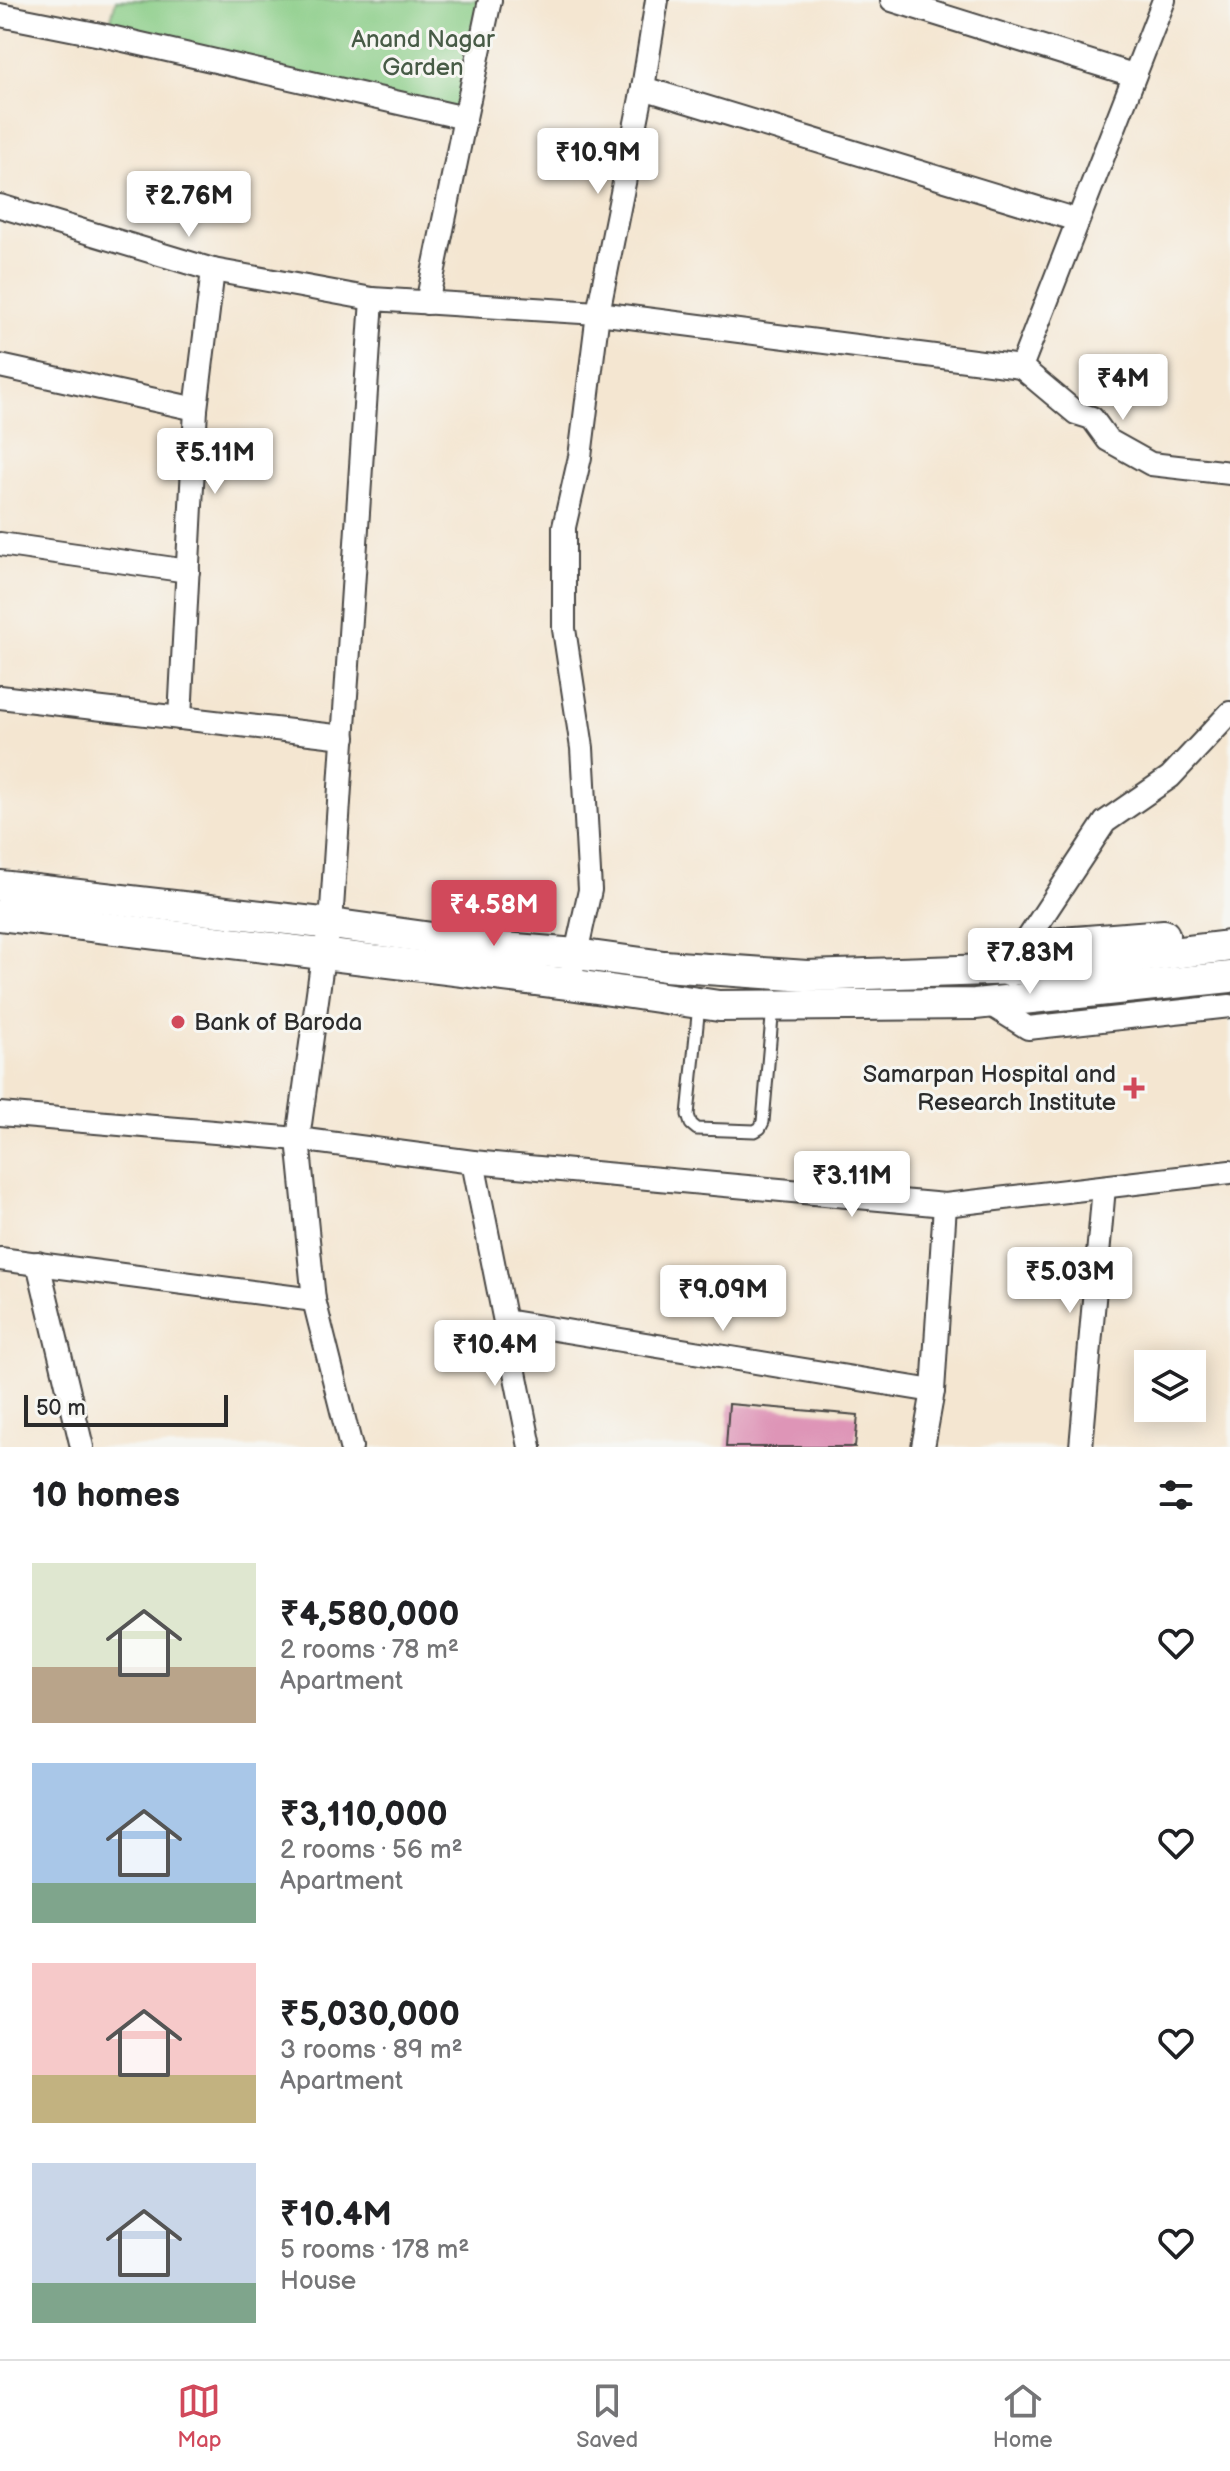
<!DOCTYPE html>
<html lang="en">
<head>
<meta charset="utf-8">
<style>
	:root { --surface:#fff; --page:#f2f2f2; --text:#202124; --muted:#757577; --line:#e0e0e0; --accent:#d1495b }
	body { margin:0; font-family:"Balsamiq Sans",sans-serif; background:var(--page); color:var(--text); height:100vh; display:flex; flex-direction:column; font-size:30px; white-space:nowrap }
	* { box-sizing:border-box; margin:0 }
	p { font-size:26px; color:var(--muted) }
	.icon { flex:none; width:44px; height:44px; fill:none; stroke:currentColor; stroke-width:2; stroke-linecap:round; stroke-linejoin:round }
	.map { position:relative; height:1447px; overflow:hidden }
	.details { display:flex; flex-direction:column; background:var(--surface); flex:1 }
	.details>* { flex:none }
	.fabs { position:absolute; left:1134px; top:1350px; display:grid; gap:16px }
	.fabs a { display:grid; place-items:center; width:72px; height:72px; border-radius:0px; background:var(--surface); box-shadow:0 4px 20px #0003; font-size:40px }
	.scale { position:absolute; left:24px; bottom:20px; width:204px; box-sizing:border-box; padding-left:8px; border:4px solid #2b2b2b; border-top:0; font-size:22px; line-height:28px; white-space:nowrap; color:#2b2b2b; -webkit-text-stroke:6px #f6f6f2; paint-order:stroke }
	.price { position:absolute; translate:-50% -68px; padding:0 18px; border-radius:8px; background:#fff; color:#222; font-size:26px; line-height:52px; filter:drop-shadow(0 2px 4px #0008) }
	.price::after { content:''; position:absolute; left:50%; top:48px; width:24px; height:18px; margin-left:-12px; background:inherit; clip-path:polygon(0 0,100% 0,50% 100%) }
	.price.selected { background:var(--accent); color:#fff }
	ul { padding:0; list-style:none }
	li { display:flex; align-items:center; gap:24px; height:200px; padding:0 32px }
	li span { display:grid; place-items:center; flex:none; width:224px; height:160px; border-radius:0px; color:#555 }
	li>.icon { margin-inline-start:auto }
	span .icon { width:96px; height:96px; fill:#fffc; stroke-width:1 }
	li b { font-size:34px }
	h2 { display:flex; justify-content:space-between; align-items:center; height:96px; padding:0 32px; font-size:34px }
	.dock { display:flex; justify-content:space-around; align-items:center; height:112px; border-top:2px solid var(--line); background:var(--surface); font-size:22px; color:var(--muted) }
	.dock a { display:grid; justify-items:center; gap:4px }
	.dock .selected { color:var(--accent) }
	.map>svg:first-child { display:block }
</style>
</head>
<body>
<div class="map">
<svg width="1230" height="1447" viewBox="0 0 1230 1447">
	<rect width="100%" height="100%" fill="#f6f6f2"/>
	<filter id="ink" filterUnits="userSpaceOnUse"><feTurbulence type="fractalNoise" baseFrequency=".0125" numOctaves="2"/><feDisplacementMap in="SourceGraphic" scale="16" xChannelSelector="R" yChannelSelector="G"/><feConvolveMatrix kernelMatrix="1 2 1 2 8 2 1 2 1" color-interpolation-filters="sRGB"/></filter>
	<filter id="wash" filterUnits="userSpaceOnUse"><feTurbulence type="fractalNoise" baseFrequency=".006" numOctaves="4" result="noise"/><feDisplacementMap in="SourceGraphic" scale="32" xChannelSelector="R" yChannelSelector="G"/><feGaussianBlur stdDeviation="1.8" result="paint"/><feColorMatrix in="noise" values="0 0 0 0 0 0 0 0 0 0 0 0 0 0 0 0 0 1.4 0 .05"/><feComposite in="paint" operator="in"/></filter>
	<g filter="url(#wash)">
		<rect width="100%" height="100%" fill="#f4e6d1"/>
		<path fill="#88cc85" stroke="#5a7c58" stroke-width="2" d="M116 0H488L465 118 106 36Z"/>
		<g id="blocks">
			<path fill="#de95b7" d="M729 1404 858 1415 855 1447H726Z"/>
		</g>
	</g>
	<g filter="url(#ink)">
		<use href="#blocks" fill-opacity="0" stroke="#494744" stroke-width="2"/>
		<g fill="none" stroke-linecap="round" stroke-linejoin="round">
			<g stroke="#494744" stroke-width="15">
				<path id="lane" d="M699 1005 688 1115 691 1124 697 1129 755 1131 760 1128 763 1122 773 1006"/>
			</g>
			<g stroke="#494744" stroke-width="26">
				<g id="street">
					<path d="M892 0 1133 75"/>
					<path d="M0 15 106 36 465 118 490 0"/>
					<path d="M643 88 1077 220"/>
					<path d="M0 206 213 270 372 299"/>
					<path d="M427 303 465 118"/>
					<path d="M0 366 196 409"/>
					<path d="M1021 367 1076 413 1092 418 1108 440 1151 464 1230 473"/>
					<path d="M0 544 188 571"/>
					<path d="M0 697 344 737"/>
					<path d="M180 718 196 409 213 270"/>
					<path d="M1023 946 1105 822 1170 777 1230 713"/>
					<path d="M573 967 590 890 582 748 564 629V527L580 457 598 313 643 88 657 0"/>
					<path d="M988 1003 1028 1028 1230 1006"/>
					<path d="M0 1114 298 1139 473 1162 530 1447"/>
					<path d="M473 1162 945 1205 1230 1172"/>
					<path d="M0 1259 314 1300"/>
					<path d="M38 1263 82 1447"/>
					<path d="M505 1321 933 1391"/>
					<path d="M351 1447 314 1300 298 1139 323 956 331 924 372 299 598 313 1021 367 1164 0"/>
					<path d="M923 1447 933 1391 945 1205"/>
					<path d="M1081 1447 1104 1187"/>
				</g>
			</g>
			<g stroke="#494744" stroke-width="34">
				<g id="secondary">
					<path d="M0 886 331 924 504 948 576 954 664 966 807 976 1049 968 1230 946"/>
					<path d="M0 915 569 984 719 1006 975 1004 1230 977"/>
					<path d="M1009 971 1023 946 1164 935"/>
				</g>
			</g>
			<use href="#lane" stroke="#fff" stroke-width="11"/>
			<use href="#street" stroke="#fff" stroke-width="22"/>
			<use href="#secondary" stroke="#fff" stroke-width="30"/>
		</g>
	</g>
	<g fill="#d1495b" stroke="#f6f6f2" stroke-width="3">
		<circle cx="178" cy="1022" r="8"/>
		<path d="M1130 1076h8v8h8v8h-8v8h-8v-8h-8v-8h8z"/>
	</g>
	<g text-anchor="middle" stroke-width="6" stroke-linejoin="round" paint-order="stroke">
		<g font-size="24" fill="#475b46" stroke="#f6f6f2">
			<text x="423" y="47">Anand Nagar<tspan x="423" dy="28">Garden</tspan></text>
		</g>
		<g font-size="24" fill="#2b2b2b" stroke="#f6f6f2" text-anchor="start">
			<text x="194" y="1030">Bank of Baroda</text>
			<text x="1116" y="1082" text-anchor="end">Samarpan Hospital and<tspan x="1116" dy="28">Research Institute</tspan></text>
		</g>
	</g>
</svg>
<div class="fabs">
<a><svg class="icon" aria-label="layers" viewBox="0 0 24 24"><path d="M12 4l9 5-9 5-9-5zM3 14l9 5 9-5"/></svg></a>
</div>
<div class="scale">50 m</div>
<b class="price" style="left:598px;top:196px">₹10.9M</b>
<b class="price" style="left:189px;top:239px">₹2.76M</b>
<b class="price" style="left:1123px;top:422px">₹4M</b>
<b class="price" style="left:215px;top:496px">₹5.11M</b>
<b class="price selected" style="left:494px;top:948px">₹4.58M</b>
<b class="price" style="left:1030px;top:996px">₹7.83M</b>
<b class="price" style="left:852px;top:1219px">₹3.11M</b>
<b class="price" style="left:1070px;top:1315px">₹5.03M</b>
<b class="price" style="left:723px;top:1333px">₹9.09M</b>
<b class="price" style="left:495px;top:1388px">₹10.4M</b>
</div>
<section class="details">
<h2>10 homes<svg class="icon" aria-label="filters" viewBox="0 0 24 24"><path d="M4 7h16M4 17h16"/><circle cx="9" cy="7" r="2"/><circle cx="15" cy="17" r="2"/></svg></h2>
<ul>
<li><span style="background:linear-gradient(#dfe7d0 65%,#b9a48a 0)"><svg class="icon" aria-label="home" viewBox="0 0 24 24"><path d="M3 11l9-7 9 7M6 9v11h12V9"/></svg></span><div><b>₹4,580,000</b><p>2 rooms · 78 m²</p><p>Apartment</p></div><svg class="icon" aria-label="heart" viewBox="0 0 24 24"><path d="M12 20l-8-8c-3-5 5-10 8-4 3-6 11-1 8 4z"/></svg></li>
<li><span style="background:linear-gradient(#a9c7e8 75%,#7fa58c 0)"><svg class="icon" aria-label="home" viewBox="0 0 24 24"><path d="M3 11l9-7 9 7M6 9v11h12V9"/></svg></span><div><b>₹3,110,000</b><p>2 rooms · 56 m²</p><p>Apartment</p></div><svg class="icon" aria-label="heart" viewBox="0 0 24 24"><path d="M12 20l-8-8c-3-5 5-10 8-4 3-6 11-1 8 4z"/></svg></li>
<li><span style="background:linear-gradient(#f6c9c9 70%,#c2b280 0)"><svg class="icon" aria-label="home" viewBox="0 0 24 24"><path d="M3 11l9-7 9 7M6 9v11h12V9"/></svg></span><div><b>₹5,030,000</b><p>3 rooms · 89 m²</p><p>Apartment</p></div><svg class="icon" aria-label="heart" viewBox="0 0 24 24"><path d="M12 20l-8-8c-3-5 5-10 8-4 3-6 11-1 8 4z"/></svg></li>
<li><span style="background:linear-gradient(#c9d6e8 75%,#7fa58c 0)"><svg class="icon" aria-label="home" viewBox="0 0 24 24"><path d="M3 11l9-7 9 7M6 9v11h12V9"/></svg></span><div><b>₹10.4M</b><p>5 rooms · 178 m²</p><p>House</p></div><svg class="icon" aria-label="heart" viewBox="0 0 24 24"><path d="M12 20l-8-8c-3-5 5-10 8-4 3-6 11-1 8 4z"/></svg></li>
</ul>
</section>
<nav class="dock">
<a class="selected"><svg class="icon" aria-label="map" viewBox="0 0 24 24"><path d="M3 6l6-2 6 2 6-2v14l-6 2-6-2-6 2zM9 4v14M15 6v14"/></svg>Map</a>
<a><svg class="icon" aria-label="saved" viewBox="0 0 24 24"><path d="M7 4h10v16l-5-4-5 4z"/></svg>Saved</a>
<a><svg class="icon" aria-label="home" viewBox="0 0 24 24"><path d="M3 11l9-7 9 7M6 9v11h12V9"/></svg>Home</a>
</nav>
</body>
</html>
